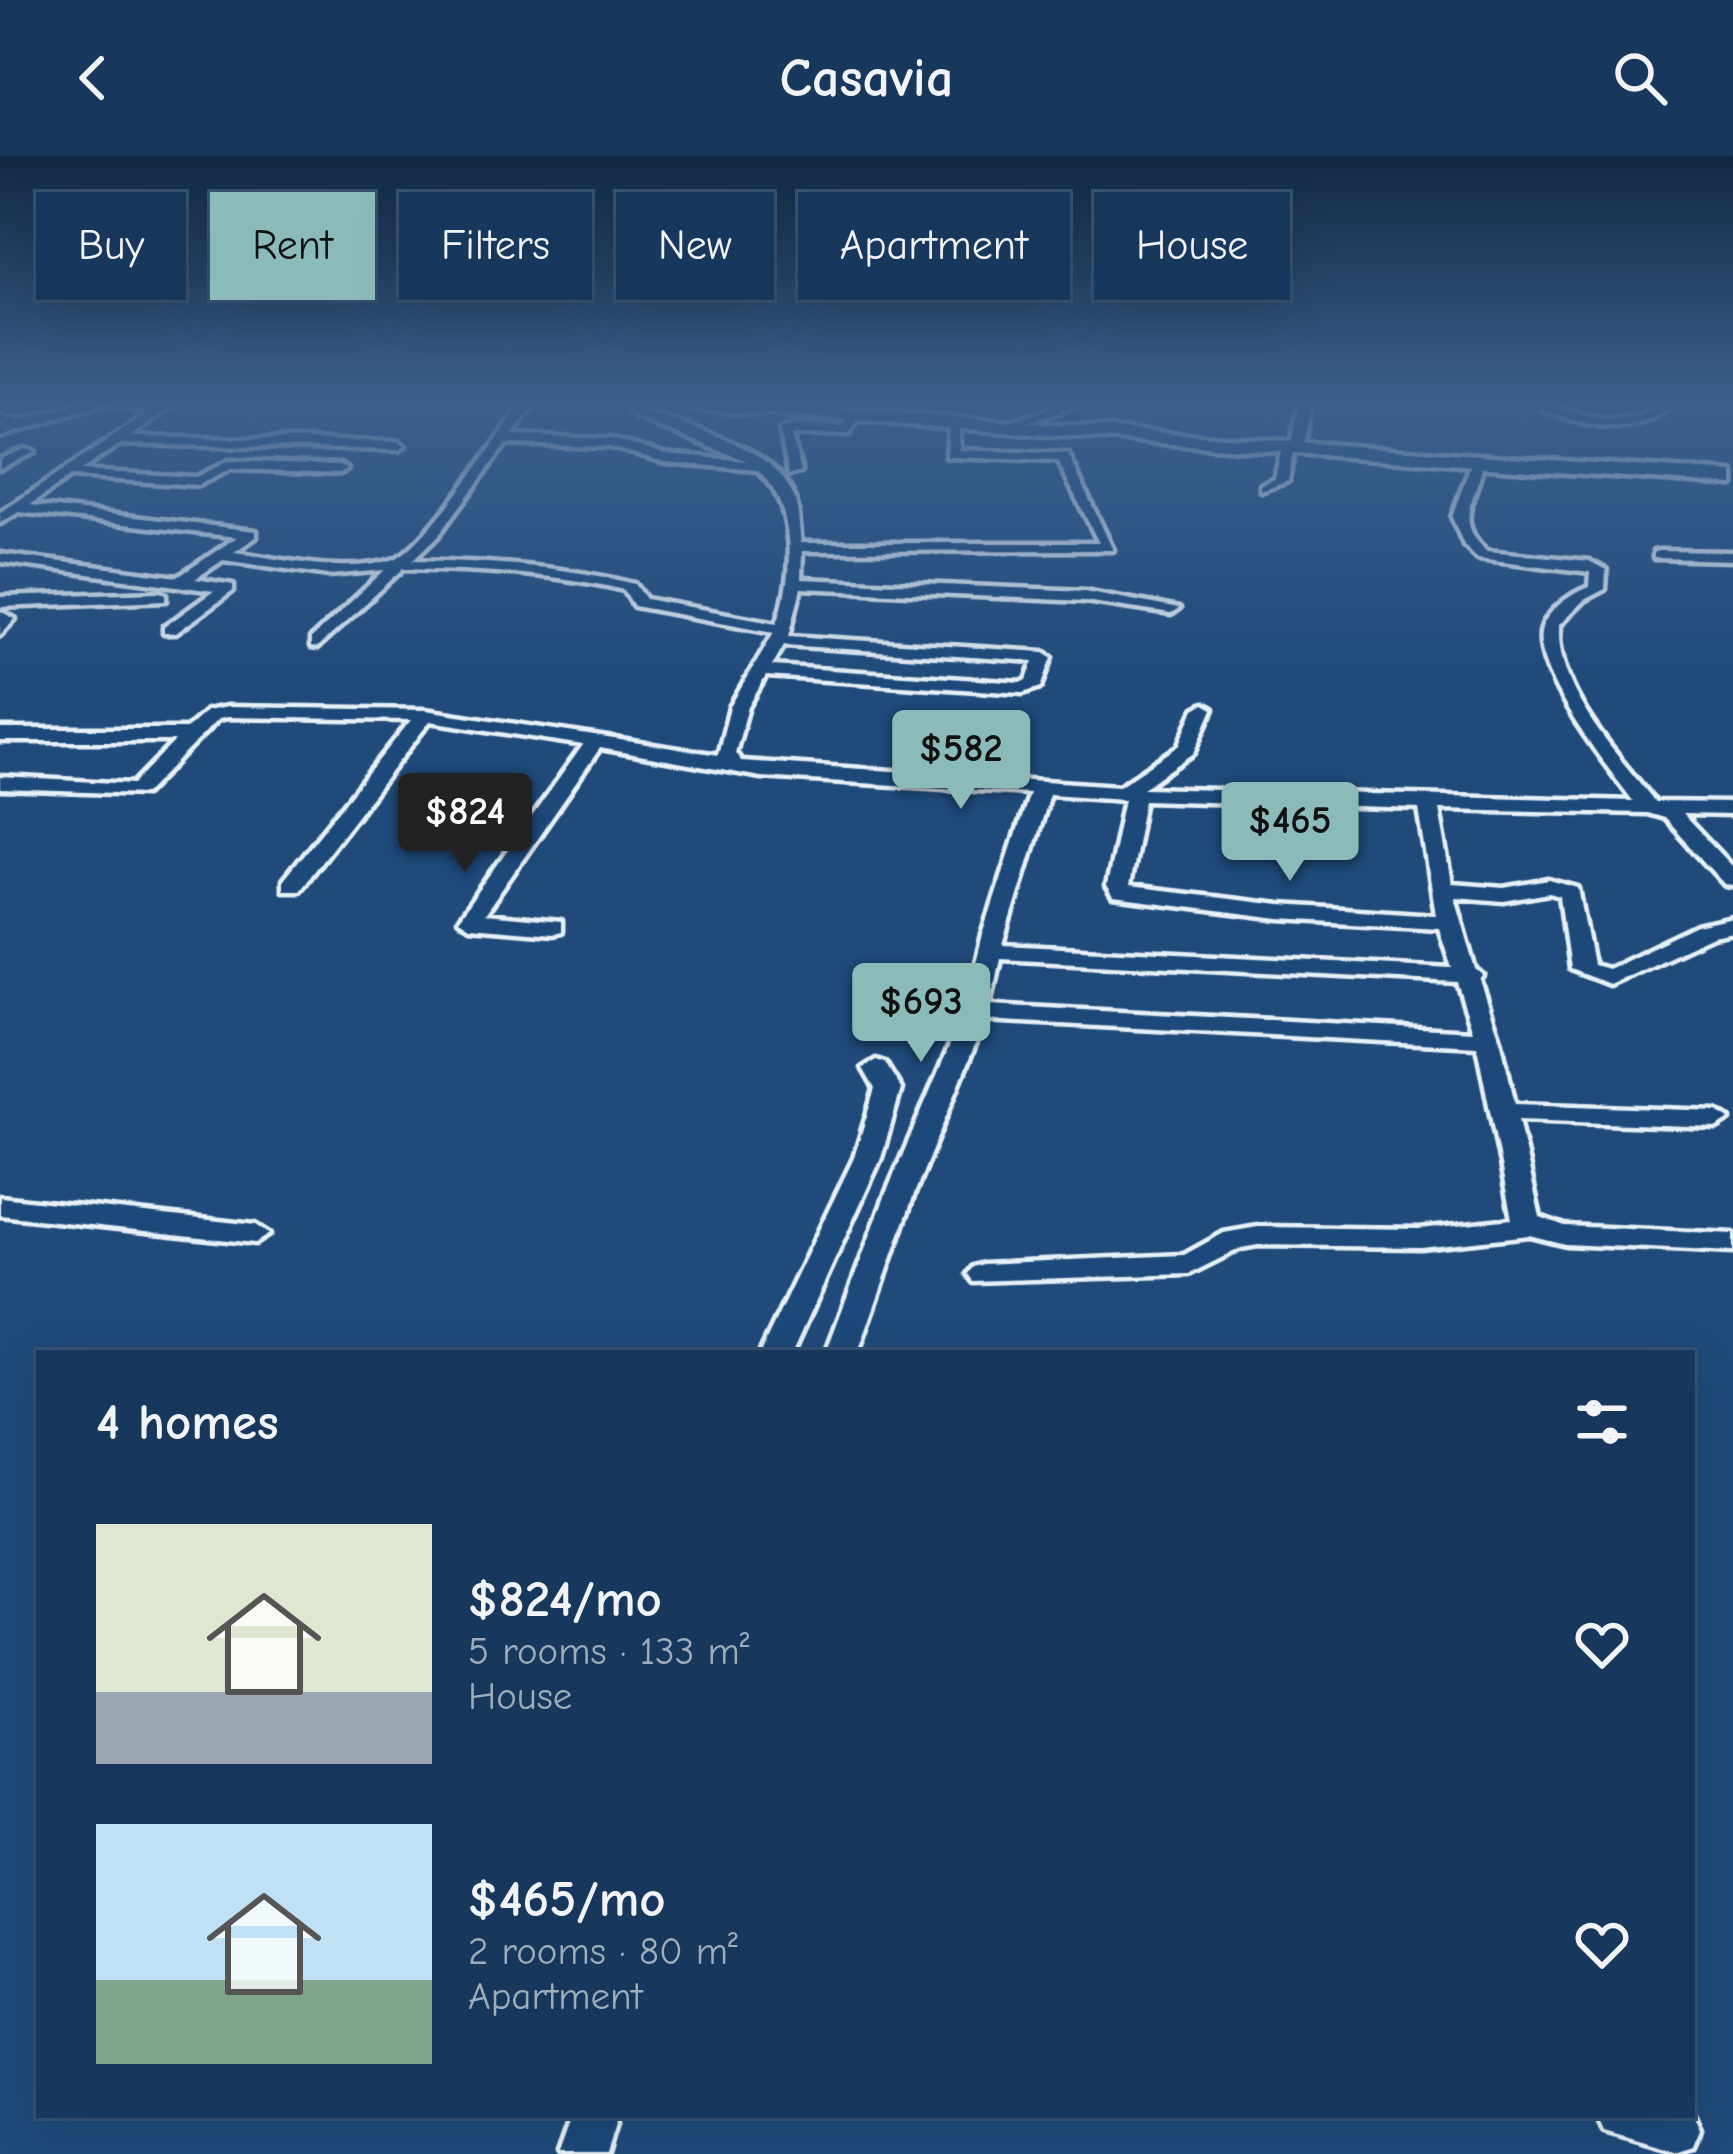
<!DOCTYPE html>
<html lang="en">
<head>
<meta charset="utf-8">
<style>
	:root { --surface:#17385c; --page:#244365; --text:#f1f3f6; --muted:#9eacbb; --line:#365272; --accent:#8bbbb9 }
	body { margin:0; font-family:"Comic Neue",sans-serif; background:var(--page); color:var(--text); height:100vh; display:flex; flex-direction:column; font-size:45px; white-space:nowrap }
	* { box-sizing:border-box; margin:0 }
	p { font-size:39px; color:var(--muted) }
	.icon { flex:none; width:66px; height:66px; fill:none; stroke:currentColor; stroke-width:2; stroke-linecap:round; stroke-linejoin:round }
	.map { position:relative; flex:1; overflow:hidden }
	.side { position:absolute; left:36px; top:1194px; width:1659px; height:768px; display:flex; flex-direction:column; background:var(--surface); border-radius:0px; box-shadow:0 12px 48px #0002,0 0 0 3px var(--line) }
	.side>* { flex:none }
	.top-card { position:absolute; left:36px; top:36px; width:1662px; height:108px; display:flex; gap:24px }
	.price { position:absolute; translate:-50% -102px; padding:0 27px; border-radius:12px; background:var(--accent); color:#111; font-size:39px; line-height:78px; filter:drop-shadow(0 3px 6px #0008) }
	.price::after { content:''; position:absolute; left:50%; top:72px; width:36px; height:27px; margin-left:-18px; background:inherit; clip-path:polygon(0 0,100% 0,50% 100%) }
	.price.on { background:#222; color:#fff }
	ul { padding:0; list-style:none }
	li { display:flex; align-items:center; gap:36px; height:300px; padding:0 60px }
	li span { display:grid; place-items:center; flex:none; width:336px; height:240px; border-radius:0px; color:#555 }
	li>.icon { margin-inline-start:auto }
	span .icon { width:144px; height:144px; fill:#fffc; stroke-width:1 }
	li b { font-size:51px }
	h2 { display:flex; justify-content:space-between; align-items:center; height:144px; padding:0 60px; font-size:51px }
	.pill { padding:0 42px; border-radius:0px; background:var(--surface); box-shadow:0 12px 48px #0002,0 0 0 3px var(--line); font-size:42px; line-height:108px }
	.pill.on { background:var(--accent); color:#111 }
	header { display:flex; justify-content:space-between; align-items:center; height:156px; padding:0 60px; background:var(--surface); font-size:54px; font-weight:700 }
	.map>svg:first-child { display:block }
</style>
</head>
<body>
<header><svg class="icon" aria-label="back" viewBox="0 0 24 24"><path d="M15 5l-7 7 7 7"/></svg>Casavia<svg class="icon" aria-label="search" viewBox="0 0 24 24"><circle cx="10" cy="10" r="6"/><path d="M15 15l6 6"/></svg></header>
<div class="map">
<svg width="1733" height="1998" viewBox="0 0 1733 1998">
	<rect width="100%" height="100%" fill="#1f4a7a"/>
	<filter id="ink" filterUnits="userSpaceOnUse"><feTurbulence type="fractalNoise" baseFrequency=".00833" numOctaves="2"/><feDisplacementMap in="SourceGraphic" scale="24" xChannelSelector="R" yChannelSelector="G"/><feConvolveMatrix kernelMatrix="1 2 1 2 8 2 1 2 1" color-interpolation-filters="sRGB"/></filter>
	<g filter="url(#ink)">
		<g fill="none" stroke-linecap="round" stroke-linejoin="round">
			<g stroke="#e8f1f8" stroke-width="9">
				<g id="minor">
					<path d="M107 248H176L130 281 399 286 405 290 399 294 120 288 80 315 196 321 229 305 340 309 347 313 340 317 231 313 198 329 70 321 30 349 256 375V381L234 396C284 403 342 419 392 404 422 396 500 278 523 248H535L511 280 611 283 666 298 747 305 636 262 628 253 634 248H648L641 254 644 256C694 274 780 289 796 348 799 360 799 374 801 387H1099L1058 305 947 301 949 269 959 266V294L1068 298 1113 394 802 395 801 423 1085 435 1179 453 1171 458 1085 445 801 432 789 480 1044 496 1052 501 1041 531 1023 537 766 520 748 551 735 597 741 605 1119 630 1179 590 1195 553 1204 548 1213 553 1194 597 1143 632 1633 645C1609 612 1520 505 1545 465 1555 449 1573 437 1589 431L1590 416 1478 402 1464 389 1452 361 1472 305 1483 302C1481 338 1449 363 1487 395L1589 405 1606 414 1605 433 1584 444 1559 469C1555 536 1617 597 1655 646L1733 647V659L1682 658 1733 712V730L1725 729 1664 662 1647 657 1439 653 1452 728 1504 732 1549 724 1578 732 1593 809 1607 813 1697 770 1733 762V776L1712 780 1609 828 1570 813 1560 740 1549 737 1504 745 1455 741 1476 814 1483 820 1480 824 1500 883 1515 948 1717 955 1730 963 1717 971 1518 964 1540 1061 1565 1070 1733 1078V1096L1565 1088 1529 1079 1420 1091 1258 1089 1241 1092 1189 1118 973 1125 968 1118 973 1111 983 1108 1184 1099 1224 1077 1258 1071 1420 1073 1512 1063 1477 890 985 864 914 1038 858 1197H826L886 1038 964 856 983 779 1029 637 761 621 600 592 484 759 561 766V776L553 778 469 771 458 764 583 589 430 565 299 734H283V724L411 564 227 561 218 563 145 638 0 633V621L133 628 175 585H0V573H186L206 555 227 551 425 554 718 599 730 551 774 476 634 450 624 434C553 417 478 414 404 412L317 492 311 491V483L385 414 329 419 223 404 195 423 233 429V435L176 477H164V471L214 435 0 406V398L178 421 237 381 19 356 0 367V357L149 257ZM506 288 610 291 665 306 757 314C797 347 794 422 777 467L646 443 635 428C563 410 488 406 413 404L438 380ZM784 489 1034 505 1027 524 1021 527 772 510ZM1049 638 1124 643 1106 731 1113 742 1280 763 1439 772 1452 812 1003 789ZM1144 644 1419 653 1436 759 1280 749 1128 731ZM1000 802 1457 826 1473 875 990 849Z"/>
					<path d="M1064 248H1081L1015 271 1005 268Z"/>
					<path d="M1299 248H1311L1303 288 1294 291 1288 325 1261 335V329L1275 323 1282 291 1291 288Z"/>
					<path d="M1545 248C1573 255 1599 268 1629 263 1646 261 1656 248 1673 248 1637 285 1584 271 1542 253Z"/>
					<path d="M851 258 861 261 849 278 791 279 801 316 789 319 780 274 796 269 842 271Z"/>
					<path d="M0 261 30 268 24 272 0 269Z"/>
					<path d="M25 293 35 296 0 312V303Z"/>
					<path d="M1659 395 1733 396V404L1654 402V396Z"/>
					<path d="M160 436 166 438V444L0 451V441Z"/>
					<path d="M0 455 15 463 0 479Z"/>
					<path d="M876 904 885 907 901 933 881 1002 792 1197H760L854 1002 875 933 863 912Z"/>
					<path d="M0 1041 255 1069 269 1078 255 1087 0 1059Z"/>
					<path d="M1692 1956 1700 1973 1694 1990 1677 1996 1604 1975 1597 1959Z"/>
					<path d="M572 1959H618L606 1998H558Z"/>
				</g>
			</g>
			<g stroke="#e8f1f8" stroke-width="9">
				<path id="major" d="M79 248H103L0 281V271Z"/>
			</g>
			<g stroke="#e8f1f8" stroke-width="9">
				<path id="highway" d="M685 248H761L1733 317V329L693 253Z"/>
			</g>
			<use href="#minor" fill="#1f4a7a" fill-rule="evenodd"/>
			<use href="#major" fill="#1f4a7a" fill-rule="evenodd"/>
			<use href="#highway" fill="#1f4a7a" fill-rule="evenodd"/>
		</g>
	</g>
	<linearGradient id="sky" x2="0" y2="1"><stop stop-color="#112943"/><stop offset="0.47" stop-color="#3c608d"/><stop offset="1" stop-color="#3c608d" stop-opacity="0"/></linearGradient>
	<rect width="1733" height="527" fill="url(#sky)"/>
</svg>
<b class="price" style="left:961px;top:656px">$582</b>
<b class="price on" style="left:465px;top:719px">$824</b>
<b class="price" style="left:1290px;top:728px">$465</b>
<b class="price" style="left:921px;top:909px">$693</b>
<div class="top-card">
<a class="pill">Buy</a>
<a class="pill on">Rent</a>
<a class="pill">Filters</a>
<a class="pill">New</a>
<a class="pill">Apartment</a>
<a class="pill">House</a>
</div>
<section class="side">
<h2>4 homes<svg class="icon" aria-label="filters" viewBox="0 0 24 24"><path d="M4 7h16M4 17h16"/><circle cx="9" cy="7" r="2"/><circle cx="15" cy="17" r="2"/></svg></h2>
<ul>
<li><span style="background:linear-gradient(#dfe7d0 70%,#9aa5b1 0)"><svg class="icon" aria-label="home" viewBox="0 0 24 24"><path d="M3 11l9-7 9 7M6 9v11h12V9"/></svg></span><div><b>$824/mo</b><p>5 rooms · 133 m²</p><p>House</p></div><svg class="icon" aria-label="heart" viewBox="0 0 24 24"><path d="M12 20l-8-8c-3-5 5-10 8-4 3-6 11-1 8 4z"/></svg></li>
<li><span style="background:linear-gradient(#bfe0f5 65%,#7fa58c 0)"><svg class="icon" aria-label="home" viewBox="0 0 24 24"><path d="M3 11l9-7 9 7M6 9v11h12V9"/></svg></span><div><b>$465/mo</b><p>2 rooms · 80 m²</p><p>Apartment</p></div><svg class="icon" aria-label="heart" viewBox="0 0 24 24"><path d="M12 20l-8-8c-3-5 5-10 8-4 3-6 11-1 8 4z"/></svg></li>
</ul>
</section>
</div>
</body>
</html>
